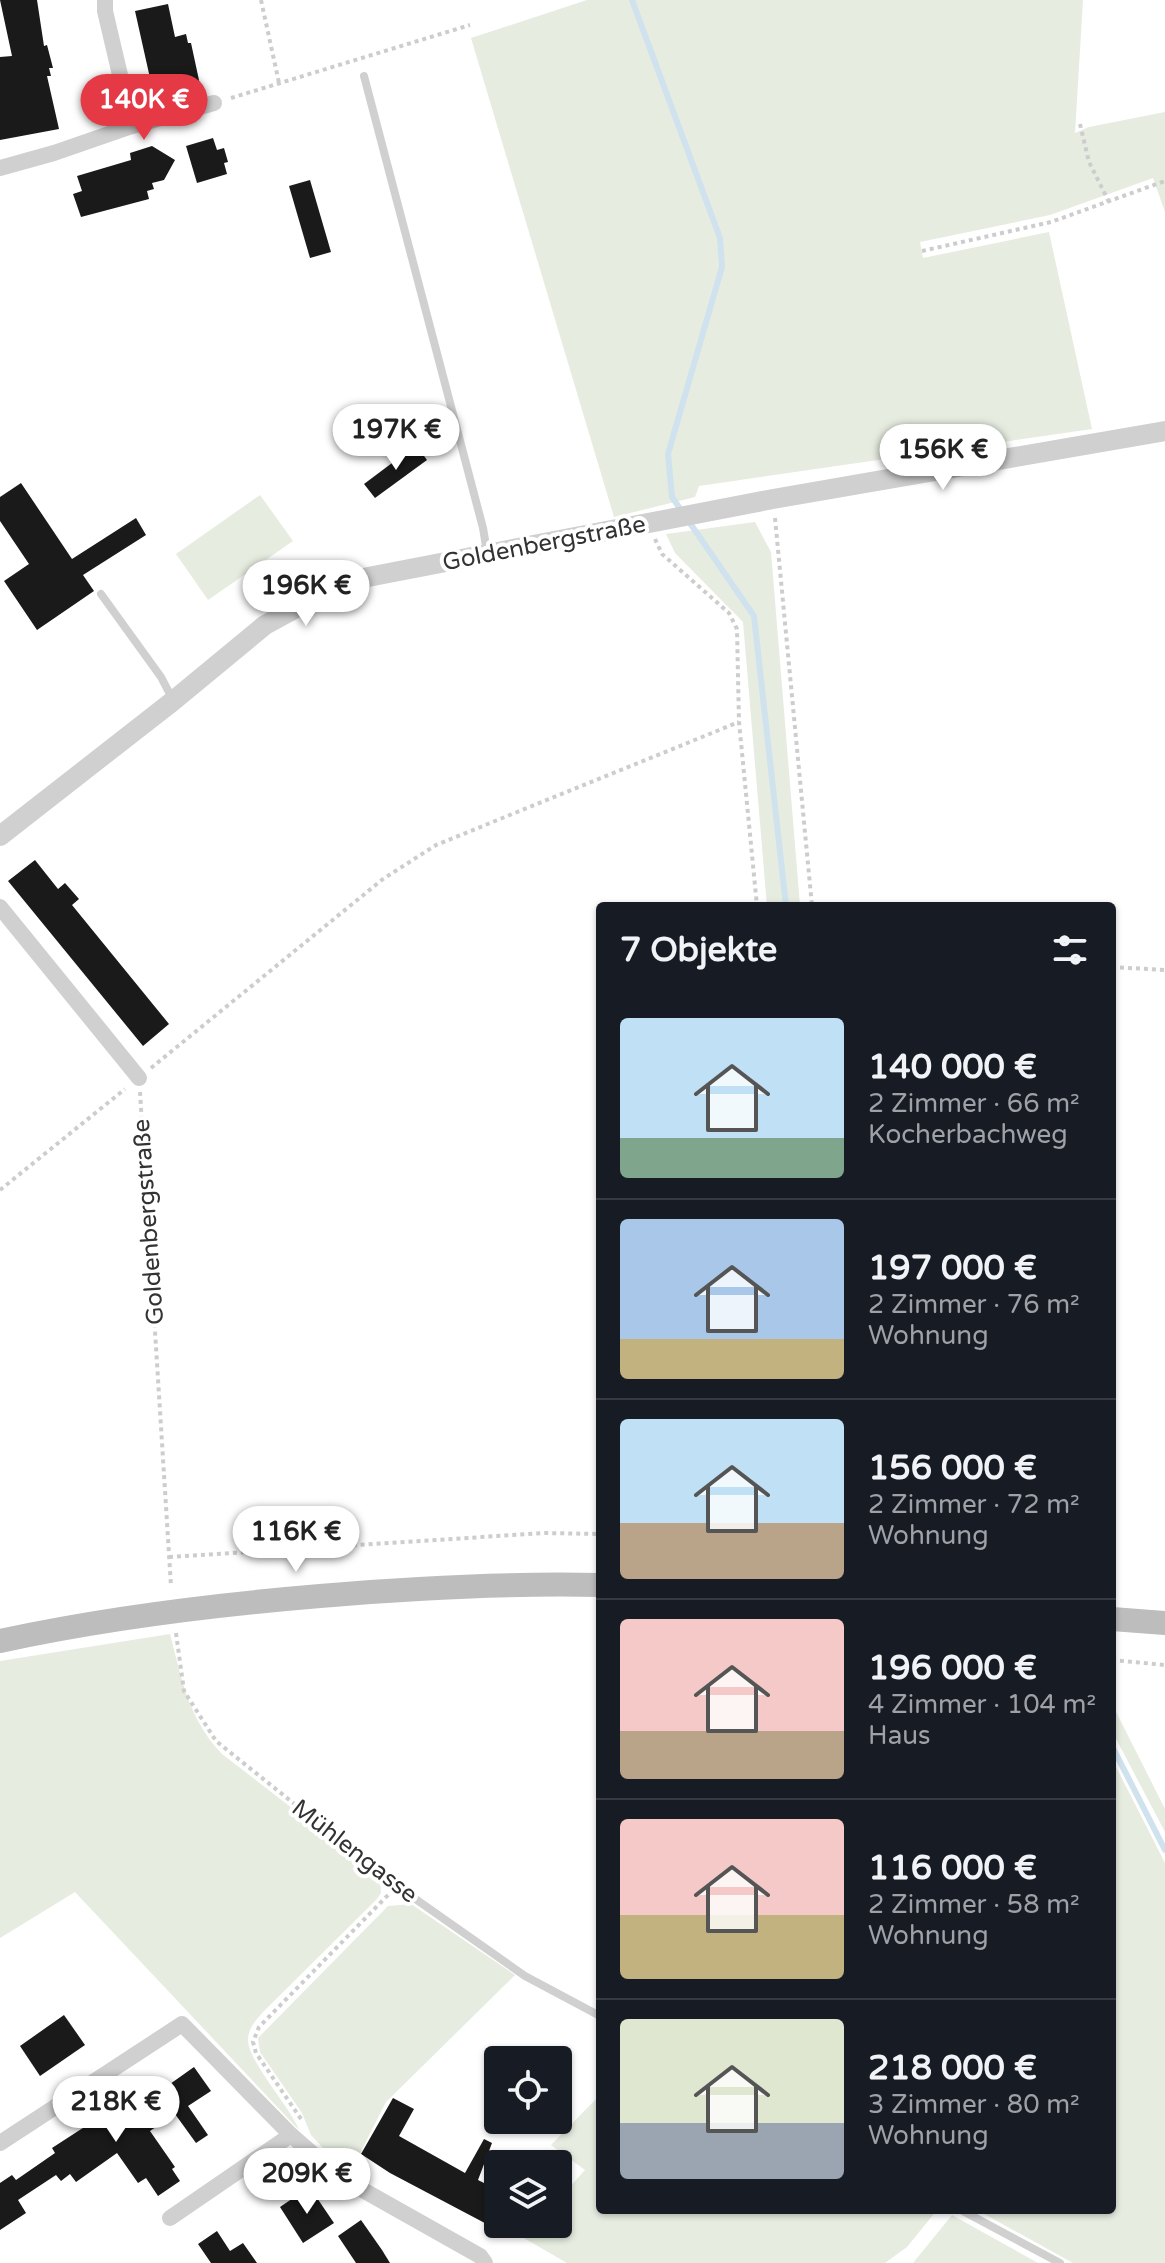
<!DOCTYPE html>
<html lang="de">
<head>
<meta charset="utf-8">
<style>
	:root { --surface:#171b24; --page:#242831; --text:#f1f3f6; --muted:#9ea1a6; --line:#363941; --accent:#e63946 }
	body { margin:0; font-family:"Varela Round",sans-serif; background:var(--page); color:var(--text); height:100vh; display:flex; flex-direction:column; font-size:30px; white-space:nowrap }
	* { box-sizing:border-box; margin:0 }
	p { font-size:26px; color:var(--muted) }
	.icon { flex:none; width:44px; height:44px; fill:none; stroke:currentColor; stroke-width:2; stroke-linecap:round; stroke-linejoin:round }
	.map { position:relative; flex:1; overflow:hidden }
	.side { position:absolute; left:596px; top:902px; width:520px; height:1312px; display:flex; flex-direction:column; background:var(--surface); border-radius:8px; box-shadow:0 2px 6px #0004 }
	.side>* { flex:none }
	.fabs { position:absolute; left:484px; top:2046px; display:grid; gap:16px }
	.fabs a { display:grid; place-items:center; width:88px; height:88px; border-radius:8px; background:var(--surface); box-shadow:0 2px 6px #0004; font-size:40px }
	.price { position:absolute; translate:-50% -68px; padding:0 18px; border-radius:28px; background:#fff; color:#222; font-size:26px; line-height:52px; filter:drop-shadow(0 2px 4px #0008) }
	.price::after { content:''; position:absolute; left:50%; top:48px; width:24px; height:18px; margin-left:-12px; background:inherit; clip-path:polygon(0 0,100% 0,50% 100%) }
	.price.current { background:var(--accent); color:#fff }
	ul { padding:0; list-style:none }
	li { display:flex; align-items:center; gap:24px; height:200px; padding:0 24px }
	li+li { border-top:2px solid var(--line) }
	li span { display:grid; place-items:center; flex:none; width:224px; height:160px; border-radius:8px; color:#555 }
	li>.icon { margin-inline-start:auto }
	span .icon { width:96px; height:96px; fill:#fffc; stroke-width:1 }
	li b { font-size:34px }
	h2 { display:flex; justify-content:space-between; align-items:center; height:96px; padding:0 24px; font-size:34px }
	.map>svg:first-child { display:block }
</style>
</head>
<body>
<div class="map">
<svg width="1165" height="2263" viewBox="0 0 1165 2263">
	<rect width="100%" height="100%" fill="#fff"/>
	<g fill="#e6ecdf">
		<path d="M587 0H1083L1075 133 1089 127 1165 112V212L1153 178 1050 215 920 242 923 258 1049 232 1092 429 699 486 695 497 614 517 471 38Z"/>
		<path d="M260 495 293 541 208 600 176 554Z"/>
		<path d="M755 522 771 552 800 906H767L743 622 675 553 666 534Z"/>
		<path d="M170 1634C182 1680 188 1718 222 1754L380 1876 381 1893 377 1899 263 2012C256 2020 248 2028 248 2040 248 2061 290 2107 299 2130L75 1892 0 1938V1661Z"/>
		<path d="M1112 1704 1165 1809V1832L1112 1731Z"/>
		<path d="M1112 1759 1165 1863V2263H1073L977 2210H1112Z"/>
		<path d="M411 1904 515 1975 386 2102 355 2163H337L311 2135 302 2113 260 2052 258 2038 388 1906Z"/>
		<path d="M600 2095V2210H937L907 2247 885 2263H567L522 2237 534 2224H558V2200L585 2170 551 2145Z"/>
		<path d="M952 2215 1038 2263H913Z"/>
	</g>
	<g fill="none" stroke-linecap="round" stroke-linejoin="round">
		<g stroke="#cfe2ee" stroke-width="6">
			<path d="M632 0 720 238 722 267 668 454 672 497 754 616 786 906"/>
			<path d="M1112 1746 1165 1850"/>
		</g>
	</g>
	<g fill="#1a1a1a">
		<path d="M0 0H37L44 46 47 45 53 68H49L51 76H47L59 129 0 140V57L12 56Z"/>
		<path d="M168 4 175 37 186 34 188 43H191L202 94 185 99 183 89 154 96 135 11Z"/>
		<path d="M213 138 217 150 224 148 228 162 224 163 227 174 197 183 186 146Z"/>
		<path d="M152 146 175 160 164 180 152 183 154 189 147 191 149 199 81 217 73 194 82 191 77 176 131 160 130 153Z"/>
		<path d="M310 180 331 252 310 258 289 186Z"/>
		<path d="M416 445 427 460 375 498 364 484Z"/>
		<path d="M21 483 72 559 136 518 146 535 83 575 94 591 37 630 4 581 29 564 0 521V497Z"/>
		<path d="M35 860 58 889 65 883 79 899 72 905 169 1024 143 1046 8 881Z"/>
		<path d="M64 2015 85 2045 40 2076 20 2046Z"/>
		<path d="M194 2067 211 2091 188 2106 208 2135 196 2143 175 2114 150 2131 175 2167 172 2169 180 2181 158 2196 146 2178 138 2183 117 2153 76 2182 70 2174 61 2181 56 2175 18 2200 26 2213 0 2230V2183L12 2175 16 2180 55 2153 52 2148 140 2091 146 2101Z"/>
		<path d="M393 2098 414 2109 399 2136 465 2173 484 2139 492 2143 478 2180 498 2190V2230L390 2173 361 2154Z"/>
		<path d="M302 2192 307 2199 315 2195 334 2223 303 2243 280 2207Z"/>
		<path d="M361 2220 382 2250 390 2263H356L338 2236Z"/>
		<path d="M217 2231 230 2251 243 2243 257 2263H211L198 2244Z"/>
	</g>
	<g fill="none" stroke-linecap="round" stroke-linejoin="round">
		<g stroke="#cdcdcd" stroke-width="4" stroke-dasharray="4 4" stroke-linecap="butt">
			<path d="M261 0 279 83"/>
			<path d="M231 98 470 25"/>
			<path d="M1080 124 1089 162 1109 202"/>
			<path d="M922 251 1051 222 1165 181"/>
			<path d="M775 518 812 906"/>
			<path d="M655 539 662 554 729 613 737 629 739 722 757 906"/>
			<path d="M1112 967 1165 970"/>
			<path d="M151 1068 383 879 436 845 739 722"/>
			<path d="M140 1092 171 1586"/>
			<path d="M0 1190 125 1089"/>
			<path d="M169 1557 545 1533 600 1534"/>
			<path d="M176 1633 184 1691 216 1741 388 1879"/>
			<path d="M1112 1660 1165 1665"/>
			<path d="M301 2119 256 2053 253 2042 259 2027 390 1893"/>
		</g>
		<g stroke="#d0d0d0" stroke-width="8">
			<path d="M364 76 483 528 487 552"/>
			<path d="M101 594 161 677 173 700"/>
			<path d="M397 1886 525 1976 600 2016"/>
			<path d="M961 2210 1060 2263"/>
		</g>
		<g stroke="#d0d0d0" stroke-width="16">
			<path d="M132 126 214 103"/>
			<path d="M0 168 54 153 132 126 105 11V0"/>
			<path d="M0 907 139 1078"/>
			<path d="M0 2143 182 2024 291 2135 338 2176 480 2256 485 2263"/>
			<path d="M170 2218 291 2135"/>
		</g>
		<path stroke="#d0d0d0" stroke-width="20" d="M0 836 173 701 265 625 322 594 368 577 773 499 1165 431"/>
		<g stroke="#bdbdbd" stroke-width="24">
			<path d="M1112 1619 1165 1623"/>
			<path d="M0 1641C105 1618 213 1605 320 1596 413 1588 507 1583 600 1585"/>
		</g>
	</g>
	<g text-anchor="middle" stroke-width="8" stroke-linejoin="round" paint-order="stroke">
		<g font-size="24" fill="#333" stroke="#fff">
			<text transform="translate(544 543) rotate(-11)" y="8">Goldenbergstraße</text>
			<text transform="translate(148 1222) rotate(-94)" y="8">Goldenbergstraße</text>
			<text transform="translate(355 1851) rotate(38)" y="8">Mühlengasse</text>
		</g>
	</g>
</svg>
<div class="fabs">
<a><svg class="icon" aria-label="locate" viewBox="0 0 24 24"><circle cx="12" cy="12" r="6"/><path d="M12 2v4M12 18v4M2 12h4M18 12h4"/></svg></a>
<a><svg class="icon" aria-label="layers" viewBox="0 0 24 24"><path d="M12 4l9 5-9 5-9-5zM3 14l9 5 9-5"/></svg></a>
</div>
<b class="price current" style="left:144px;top:142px">140K €</b>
<b class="price" style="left:396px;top:472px">197K €</b>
<b class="price" style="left:943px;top:492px">156K €</b>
<b class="price" style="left:306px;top:628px">196K €</b>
<b class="price" style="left:296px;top:1574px">116K €</b>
<b class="price" style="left:116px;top:2144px">218K €</b>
<b class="price" style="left:307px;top:2216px">209K €</b>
<section class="side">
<h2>7 Objekte<svg class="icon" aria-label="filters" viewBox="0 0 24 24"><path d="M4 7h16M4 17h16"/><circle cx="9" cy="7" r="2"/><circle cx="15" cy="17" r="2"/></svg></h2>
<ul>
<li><span style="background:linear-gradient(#bfe0f5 75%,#7fa58c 0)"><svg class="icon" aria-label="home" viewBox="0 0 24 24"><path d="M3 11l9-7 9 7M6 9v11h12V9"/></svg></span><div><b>140 000 €</b><p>2 Zimmer · 66 m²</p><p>Kocherbachweg</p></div></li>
<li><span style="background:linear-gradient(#a9c7e8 75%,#c2b280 0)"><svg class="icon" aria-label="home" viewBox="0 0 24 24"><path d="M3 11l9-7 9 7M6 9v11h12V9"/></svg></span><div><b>197 000 €</b><p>2 Zimmer · 76 m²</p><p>Wohnung</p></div></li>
<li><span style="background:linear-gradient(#bfe0f5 65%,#b9a48a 0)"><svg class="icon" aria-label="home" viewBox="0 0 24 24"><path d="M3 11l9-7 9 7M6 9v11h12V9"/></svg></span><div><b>156 000 €</b><p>2 Zimmer · 72 m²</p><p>Wohnung</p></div></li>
<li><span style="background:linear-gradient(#f6c9c9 70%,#b9a48a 0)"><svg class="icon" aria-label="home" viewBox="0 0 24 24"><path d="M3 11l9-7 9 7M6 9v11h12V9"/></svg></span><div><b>196 000 €</b><p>4 Zimmer · 104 m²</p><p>Haus</p></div></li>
<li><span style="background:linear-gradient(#f6c9c9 60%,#c2b280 0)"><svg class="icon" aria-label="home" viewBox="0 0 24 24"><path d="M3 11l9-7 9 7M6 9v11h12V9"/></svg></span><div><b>116 000 €</b><p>2 Zimmer · 58 m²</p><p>Wohnung</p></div></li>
<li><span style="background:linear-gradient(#dfe7d0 65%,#9aa5b1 0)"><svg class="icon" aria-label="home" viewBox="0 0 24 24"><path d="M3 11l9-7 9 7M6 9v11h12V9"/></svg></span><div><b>218 000 €</b><p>3 Zimmer · 80 m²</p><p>Wohnung</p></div></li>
</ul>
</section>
</div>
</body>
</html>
